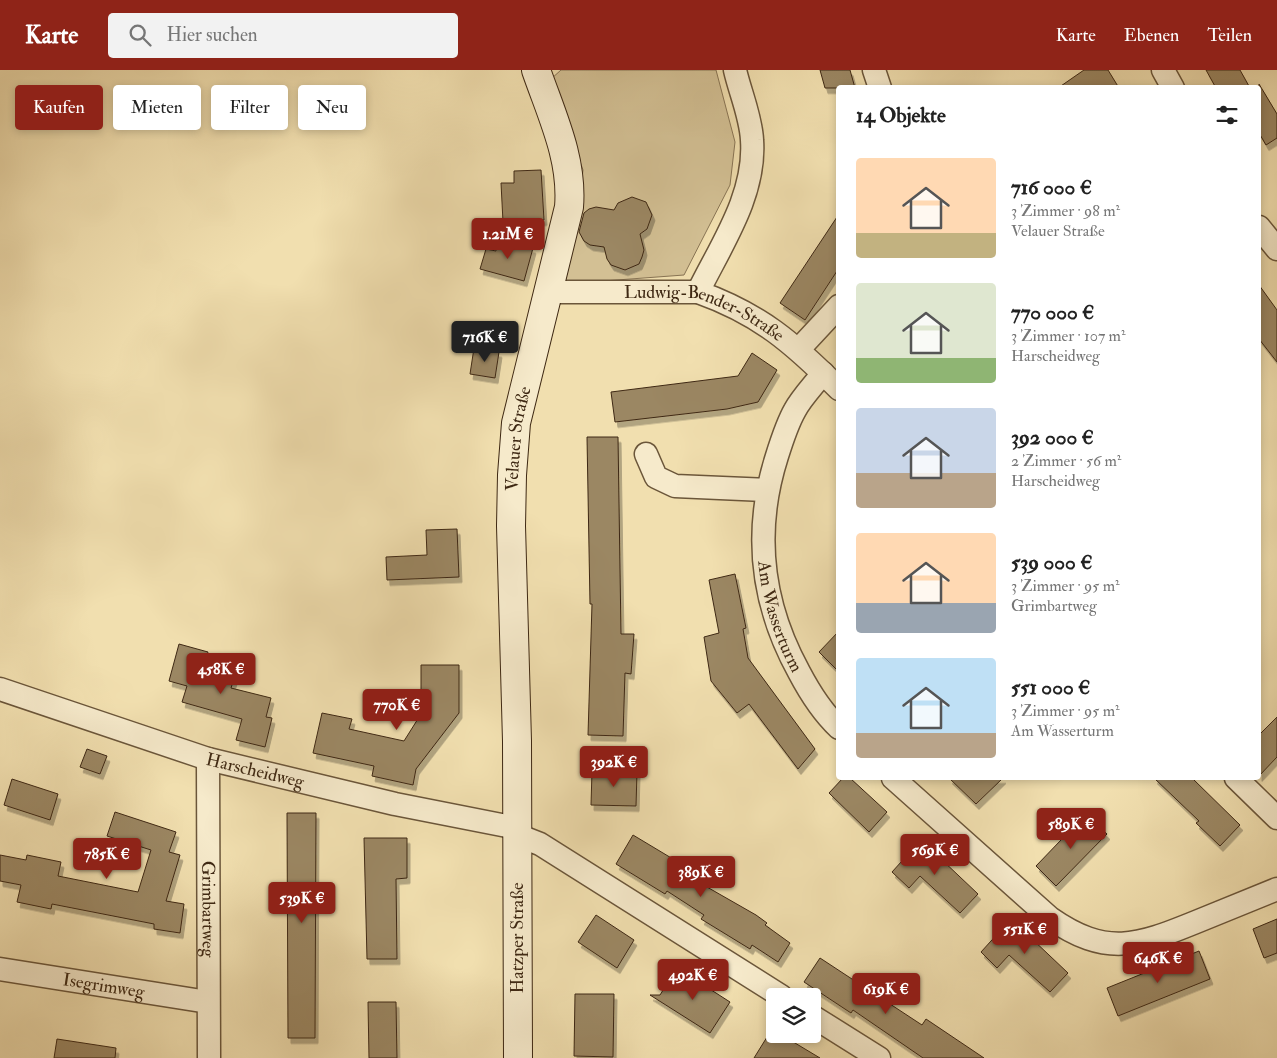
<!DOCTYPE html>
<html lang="de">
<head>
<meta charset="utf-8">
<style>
	:root { --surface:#fff; --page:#f2f2f2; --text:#222; --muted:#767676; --accent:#8f2418 }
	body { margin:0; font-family:"IM FELL Double Pica",serif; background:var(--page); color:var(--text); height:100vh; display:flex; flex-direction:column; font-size:19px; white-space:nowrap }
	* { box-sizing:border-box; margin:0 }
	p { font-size:16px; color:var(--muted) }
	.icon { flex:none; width:28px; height:28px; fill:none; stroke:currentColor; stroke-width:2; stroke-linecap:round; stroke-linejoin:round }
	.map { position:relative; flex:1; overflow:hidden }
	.details { position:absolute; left:836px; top:15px; width:425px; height:695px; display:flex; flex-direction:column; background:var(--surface); border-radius:5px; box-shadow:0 2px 8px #0003 }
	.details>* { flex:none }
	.top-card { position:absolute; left:15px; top:15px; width:475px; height:45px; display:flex; gap:10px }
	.tools { position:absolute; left:766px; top:918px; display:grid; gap:10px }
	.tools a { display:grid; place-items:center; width:55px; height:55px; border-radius:5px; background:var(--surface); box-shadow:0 2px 8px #0003; font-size:25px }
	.price { position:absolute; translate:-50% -42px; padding:0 11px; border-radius:5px; background:var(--accent); color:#fff; font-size:16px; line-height:32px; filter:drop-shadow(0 1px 2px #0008) }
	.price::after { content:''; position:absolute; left:50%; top:30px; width:15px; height:11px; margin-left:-8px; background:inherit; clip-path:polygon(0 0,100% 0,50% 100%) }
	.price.current { background:#222; color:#fff }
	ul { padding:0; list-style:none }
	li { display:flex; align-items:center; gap:15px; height:125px; padding:0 20px }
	li span { display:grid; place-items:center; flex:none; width:140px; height:100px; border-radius:5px; color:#555 }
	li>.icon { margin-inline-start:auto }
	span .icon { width:60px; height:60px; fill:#fffc; stroke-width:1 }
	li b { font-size:21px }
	h2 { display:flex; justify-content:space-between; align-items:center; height:60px; padding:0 20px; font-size:21px }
	.tag { padding:0 18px; border-radius:5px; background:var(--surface); box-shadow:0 2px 8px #0003; font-size:18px; line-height:45px }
	.tag.current { background:var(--accent); color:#fff }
	header { display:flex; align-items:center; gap:30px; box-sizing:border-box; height:70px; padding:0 25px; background:var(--accent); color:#fff }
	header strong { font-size:24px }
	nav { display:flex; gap:28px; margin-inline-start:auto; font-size:18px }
	.search { width:350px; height:45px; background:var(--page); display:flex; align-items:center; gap:12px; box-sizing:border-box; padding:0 18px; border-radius:5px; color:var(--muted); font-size:19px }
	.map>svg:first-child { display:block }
</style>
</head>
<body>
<header>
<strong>Karte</strong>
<div class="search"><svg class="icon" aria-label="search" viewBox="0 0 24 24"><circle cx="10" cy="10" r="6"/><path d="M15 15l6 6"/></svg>Hier suchen</div>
<nav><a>Karte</a><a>Ebenen</a><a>Teilen</a></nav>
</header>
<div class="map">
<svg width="1277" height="988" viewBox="0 0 1277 988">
	<defs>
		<filter id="shadow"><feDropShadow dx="3" dy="5.5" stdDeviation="0" flood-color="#0004"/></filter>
	</defs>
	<rect width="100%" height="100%" fill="#f1dfaf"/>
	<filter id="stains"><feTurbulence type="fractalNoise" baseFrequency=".004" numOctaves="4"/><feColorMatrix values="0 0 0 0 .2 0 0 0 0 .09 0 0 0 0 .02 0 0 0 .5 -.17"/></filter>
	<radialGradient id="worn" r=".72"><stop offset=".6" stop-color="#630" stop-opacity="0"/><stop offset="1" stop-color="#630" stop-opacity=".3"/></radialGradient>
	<path fill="#d3c094" stroke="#887454" d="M561 0H716L735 72 730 115 684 205 563 214 573 178 583 100 551 9Z"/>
	<g fill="#9b8764" stroke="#3e2813" filter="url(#shadow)">
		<path d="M820 0H850L855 18H825Z"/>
		<path d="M1084 0H1108L1119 18H1058Z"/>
		<path d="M1206 0H1240L1250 18H1216Z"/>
		<path d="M1259 14 1277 44V68L1266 75 1259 63Z"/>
		<path d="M541 100 544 150 503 152 501 113H514V101Z"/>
		<path d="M632 127 646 132 652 145 647 159 640 164 644 180 642 187 639 194 625 200 611 195 607 189 604 177 590 175 584 171 579 162 584 143 589 139 596 137 614 140 618 133Z"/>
		<path d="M839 144V198L805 250 780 233Z"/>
		<path d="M495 168 533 178 524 211 480 199 486 179 496 181Z"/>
		<path d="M1259 215 1277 240V292L1259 269Z"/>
		<path d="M474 278 499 282 495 308 470 304Z"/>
		<path d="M752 283 777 300 758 332 727 339 615 352 611 322 738 306Z"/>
		<path d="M587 367H618L621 564H634L631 604 625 603 623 666 588 665 592 534H590Z"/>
		<path d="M457 459 459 507 387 510 386 487 427 485 426 460Z"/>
		<path d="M735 504 746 558 743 559 748 588 815 679 798 699 749 634 737 643 711 611 704 567 719 563 709 510Z"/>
		<path d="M839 561V602L819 582Z"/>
		<path d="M179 574 208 582 205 593 227 600 225 607 234 609 231 618 271 628 266 647 272 648 265 677 236 670 242 649 182 632 187 616 169 611Z"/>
		<path d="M421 595H459V643L416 699 413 715 372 706 374 696 313 683 322 643 352 649 349 659 404 671 421 644Z"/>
		<path d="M1277 647V687L1259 706V665Z"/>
		<path d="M87 679 107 686 100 704 80 697Z"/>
		<path d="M592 701 637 702 636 736 591 735Z"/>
		<path d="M843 708H850L887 742 869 762 829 723Z"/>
		<path d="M949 708H1003L976 734Z"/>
		<path d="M1154 708H1192L1240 755 1220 776 1196 753 1199 751Z"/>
		<path d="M12 709 58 724 50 750 4 735Z"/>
		<path d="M115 742 176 762 169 782 180 785 166 831 184 834 180 863 154 859V854L52 834 51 839 17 832 21 815 0 811V785L26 790 27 785 61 792 58 806 138 822 151 780 107 766Z"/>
		<path d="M287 743H316L315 968H288Z"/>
		<path d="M1086 744 1107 764 1056 816 1036 796Z"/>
		<path d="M633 765 683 795 679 801 756 845 767 853 765 855 790 873 778 892 752 875 750 879 701 849 704 845 667 821 665 824 616 794Z"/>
		<path d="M364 768H407V808L396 809 397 889H367Z"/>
		<path d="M921 770 978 824 960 843 920 806 909 818 892 802Z"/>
		<path d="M596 845 634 870 617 898 578 872Z"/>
		<path d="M1011 849 1068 903 1050 922 1009 885 997 898 981 882Z"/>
		<path d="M1277 849V883L1264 888 1253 859Z"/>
		<path d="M1199 881 1210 909 1118 946 1107 918Z"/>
		<path d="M820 888 922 955 926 949 984 988H923L853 940 851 943 804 912Z"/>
		<path d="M677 898 730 932 710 963 650 925H660Z"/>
		<path d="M575 924H614L613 987 574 986Z"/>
		<path d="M368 932H396L397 988H369Z"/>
		<path d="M772 959 775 964H780L820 988H754Z"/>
		<path d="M57 969 116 978 115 988H54Z"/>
	</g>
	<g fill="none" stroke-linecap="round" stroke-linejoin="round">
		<g stroke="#6b563a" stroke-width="25">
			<g id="street">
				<path d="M874 0 880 18"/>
				<path d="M1163 0 1173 18"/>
				<path d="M1259 157 1277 179"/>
				<path id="s1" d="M547 222H698C760 244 793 273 839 319"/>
				<path d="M698 222C721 175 756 125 752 70 751 47 740 22 735 0"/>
				<path d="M799 279 839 236"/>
				<path id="s2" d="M823 303C814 315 802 327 795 340 787 354 782 370 777 386 753 461 761 533 799 602 810 623 822 642 839 658"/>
				<path d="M646 384 656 407 675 416 767 420"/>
				<path id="s3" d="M0 619 208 689 395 734 517 758"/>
				<path id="s4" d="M208 689 209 988"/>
				<path d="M893 708 1050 848C1106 887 1137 876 1196 852 1223 841 1250 830 1277 819"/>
				<path d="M1236 708 1277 748"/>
				<path d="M517 765 540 774 781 926"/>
				<path id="s5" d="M0 899 208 932"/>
				<path d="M812 946 879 988"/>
			</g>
		</g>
		<g stroke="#3e2813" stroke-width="30">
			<g id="secondary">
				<path id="s6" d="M518 988 517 671 511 456 512 405 516 353 569 137C573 89 552 46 536 0"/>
			</g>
		</g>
		<use href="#street" stroke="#f6eacb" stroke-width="22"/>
		<use href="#secondary" stroke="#f6eacb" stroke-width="28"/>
	</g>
	<g text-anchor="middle" stroke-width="4.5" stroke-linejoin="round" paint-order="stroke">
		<g font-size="18" fill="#3e2813" stroke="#f6eacb">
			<text dy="6" stroke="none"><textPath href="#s1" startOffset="162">Ludwig-Bender-Straße</textPath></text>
			<text dy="6" stroke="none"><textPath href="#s6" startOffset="620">Velauer Straße</textPath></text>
			<text dy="6" stroke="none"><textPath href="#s2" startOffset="260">Am Wasserturm</textPath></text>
			<text dy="6" stroke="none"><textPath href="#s3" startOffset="268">Harscheidweg</textPath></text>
			<text dy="6" stroke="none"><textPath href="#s4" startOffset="150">Grimbartweg</textPath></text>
			<text transform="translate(517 868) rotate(-90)" y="6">Hatzper Straße</text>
			<text dy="6" stroke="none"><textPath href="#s5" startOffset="105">Isegrimweg</textPath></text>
		</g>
	</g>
	<rect width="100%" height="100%" filter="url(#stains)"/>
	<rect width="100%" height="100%" fill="url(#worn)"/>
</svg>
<div class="tools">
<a><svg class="icon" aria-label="layers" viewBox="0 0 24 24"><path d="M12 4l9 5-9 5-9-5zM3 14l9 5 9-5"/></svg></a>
</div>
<b class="price" style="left:508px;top:190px">1.21M €</b>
<b class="price current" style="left:485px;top:293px">716K €</b>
<b class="price" style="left:221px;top:625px">458K €</b>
<b class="price" style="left:397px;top:661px">770K €</b>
<b class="price" style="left:614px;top:718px">392K €</b>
<b class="price" style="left:1071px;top:780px">589K €</b>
<b class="price" style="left:935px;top:806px">569K €</b>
<b class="price" style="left:107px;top:810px">785K €</b>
<b class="price" style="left:701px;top:828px">389K €</b>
<b class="price" style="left:302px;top:854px">539K €</b>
<b class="price" style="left:1025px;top:885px">551K €</b>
<b class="price" style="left:1158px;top:914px">646K €</b>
<b class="price" style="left:693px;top:931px">492K €</b>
<b class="price" style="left:886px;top:945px">619K €</b>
<div class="top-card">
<a class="tag current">Kaufen</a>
<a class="tag">Mieten</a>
<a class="tag">Filter</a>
<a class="tag">Neu</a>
</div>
<section class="details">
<h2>14 Objekte<svg class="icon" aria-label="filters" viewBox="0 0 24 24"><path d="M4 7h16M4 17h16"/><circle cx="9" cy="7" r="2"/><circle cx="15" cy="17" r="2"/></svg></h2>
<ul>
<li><span style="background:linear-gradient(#ffd9b3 75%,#c2b280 0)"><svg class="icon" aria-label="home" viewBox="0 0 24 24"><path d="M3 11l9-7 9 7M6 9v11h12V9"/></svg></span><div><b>716 000 €</b><p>3 Zimmer · 98 m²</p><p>Velauer Straße</p></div></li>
<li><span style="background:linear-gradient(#dfe7d0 75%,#8fb573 0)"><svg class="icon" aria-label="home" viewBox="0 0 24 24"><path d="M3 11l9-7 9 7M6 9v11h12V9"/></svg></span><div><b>770 000 €</b><p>3 Zimmer · 107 m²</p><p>Harscheidweg</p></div></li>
<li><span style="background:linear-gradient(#c9d6e8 65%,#b9a48a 0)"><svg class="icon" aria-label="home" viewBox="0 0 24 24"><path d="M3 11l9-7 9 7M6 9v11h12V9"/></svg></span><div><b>392 000 €</b><p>2 Zimmer · 56 m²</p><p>Harscheidweg</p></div></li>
<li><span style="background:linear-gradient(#ffd9b3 70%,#9aa5b1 0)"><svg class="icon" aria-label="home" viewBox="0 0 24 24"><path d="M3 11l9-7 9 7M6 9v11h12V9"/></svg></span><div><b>539 000 €</b><p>3 Zimmer · 95 m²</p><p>Grimbartweg</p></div></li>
<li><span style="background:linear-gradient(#bfe0f5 75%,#b9a48a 0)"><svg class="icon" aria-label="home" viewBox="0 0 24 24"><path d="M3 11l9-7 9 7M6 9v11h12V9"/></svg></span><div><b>551 000 €</b><p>3 Zimmer · 95 m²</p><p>Am Wasserturm</p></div></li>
</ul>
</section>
</div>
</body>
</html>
